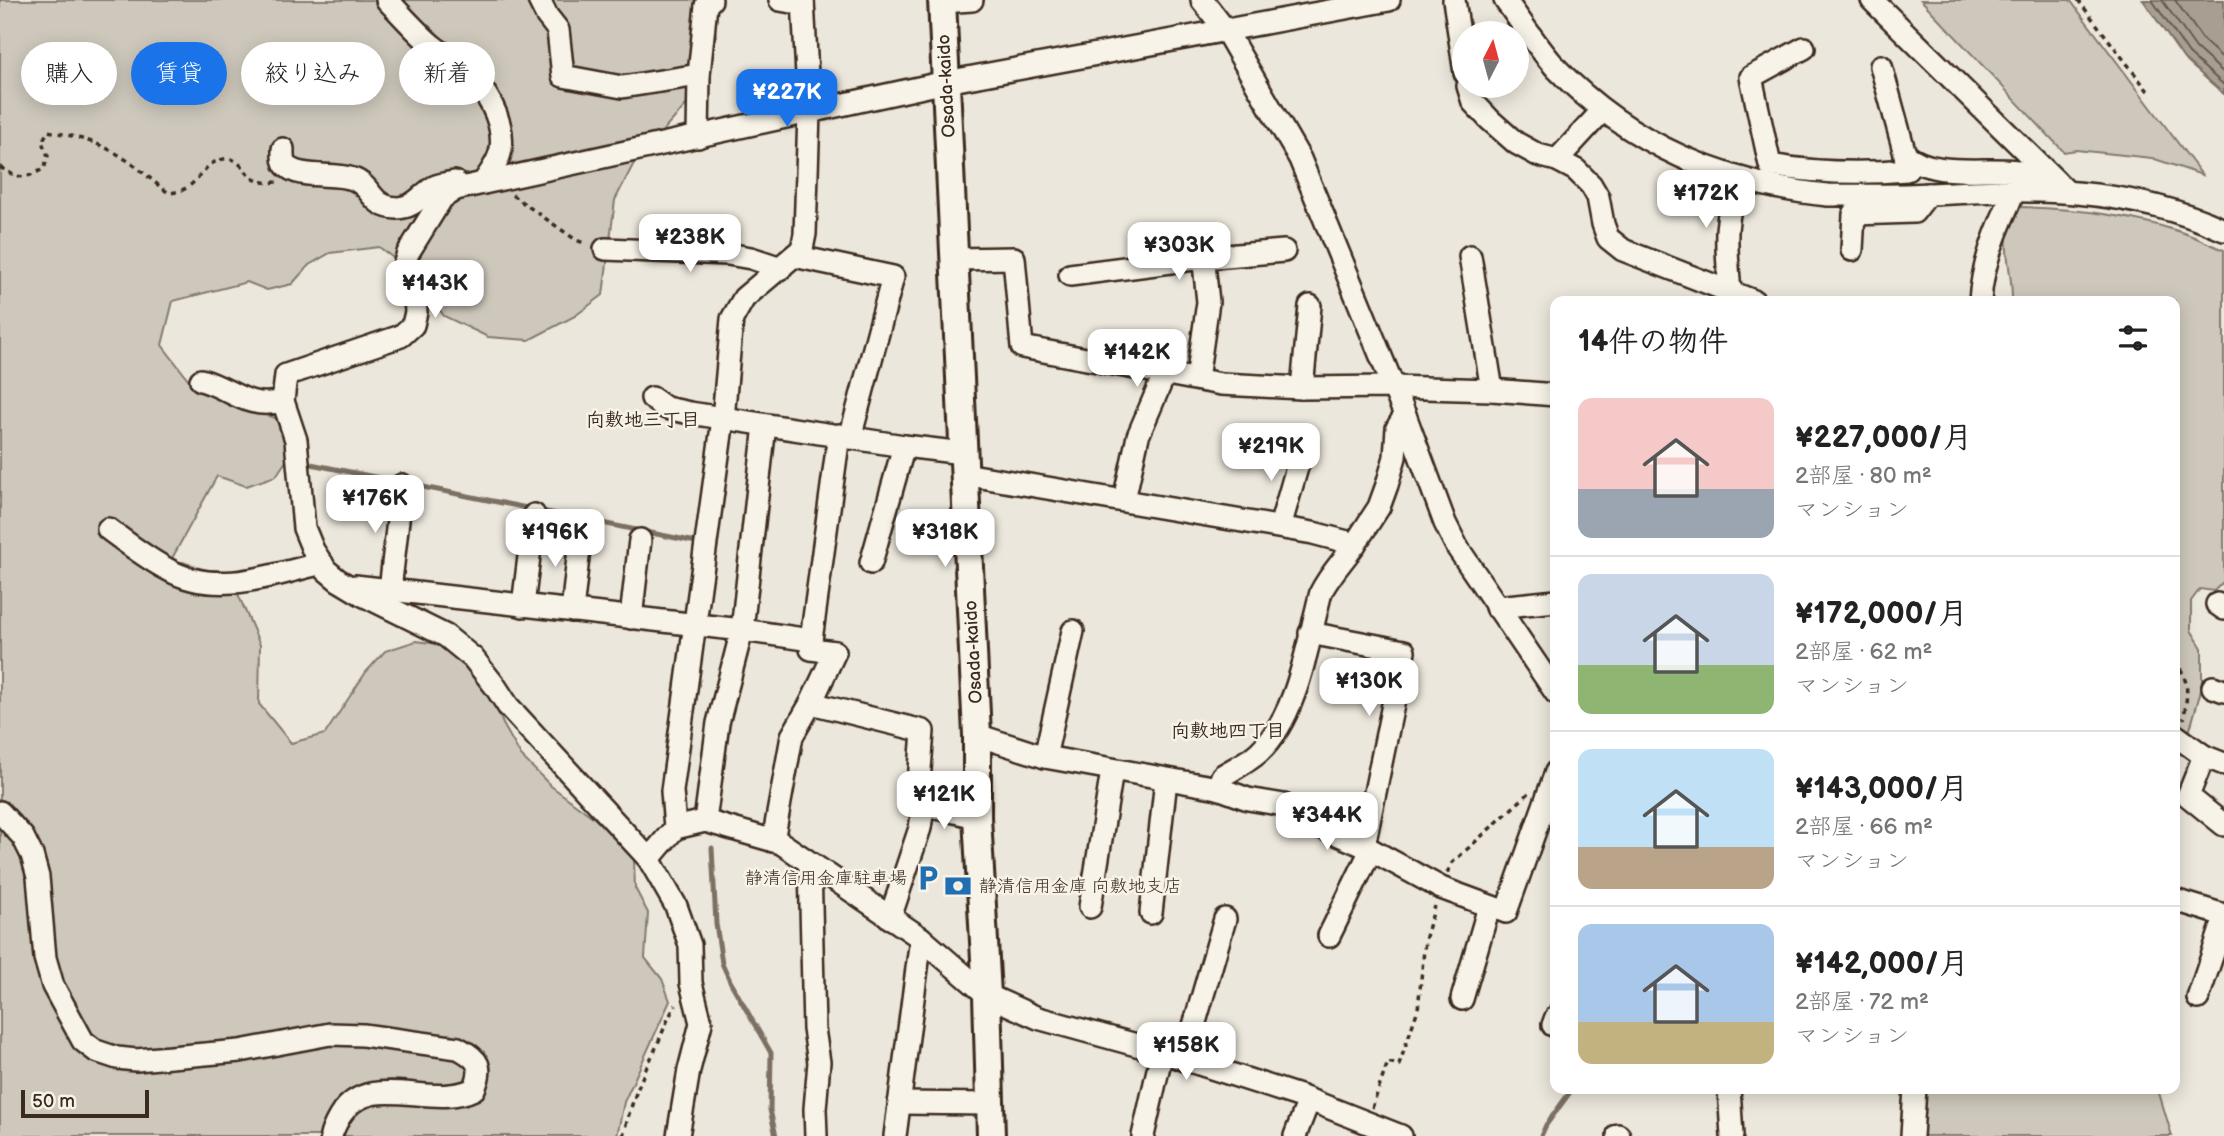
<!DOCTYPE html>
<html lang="ja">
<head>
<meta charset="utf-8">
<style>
	:root { --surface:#fff; --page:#f6f6f6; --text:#222; --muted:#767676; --line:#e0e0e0; --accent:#1a73e8 }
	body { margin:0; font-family:"Balsamiq Sans","Klee One",sans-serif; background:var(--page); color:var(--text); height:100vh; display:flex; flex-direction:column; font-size:26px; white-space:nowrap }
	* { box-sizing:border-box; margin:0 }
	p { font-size:23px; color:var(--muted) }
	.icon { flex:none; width:38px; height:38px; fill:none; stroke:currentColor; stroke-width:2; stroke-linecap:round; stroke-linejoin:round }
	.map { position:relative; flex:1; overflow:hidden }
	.details { position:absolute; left:1550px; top:296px; width:630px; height:798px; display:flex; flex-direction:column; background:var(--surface); border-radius:14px; box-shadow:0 4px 18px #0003 }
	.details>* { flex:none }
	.banner { position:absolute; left:21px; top:42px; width:665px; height:63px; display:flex; gap:14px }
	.needle { width:46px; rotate:6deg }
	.controls { position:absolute; left:1452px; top:21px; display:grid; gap:14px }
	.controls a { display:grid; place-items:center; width:77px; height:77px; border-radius:50%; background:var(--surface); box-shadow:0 4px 18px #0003; font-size:35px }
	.scale { position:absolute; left:21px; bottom:18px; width:128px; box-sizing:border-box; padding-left:7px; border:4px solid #3b2a1e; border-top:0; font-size:19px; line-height:24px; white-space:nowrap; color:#3b2a1e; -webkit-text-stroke:5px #f7f3e8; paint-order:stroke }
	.price { position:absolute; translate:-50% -60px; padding:0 16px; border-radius:14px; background:#fff; color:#222; font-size:23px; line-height:46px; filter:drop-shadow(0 2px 4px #0008) }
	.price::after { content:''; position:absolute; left:50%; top:42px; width:21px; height:16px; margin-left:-10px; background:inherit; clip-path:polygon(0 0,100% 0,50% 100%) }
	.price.selected { background:var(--accent); color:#fff }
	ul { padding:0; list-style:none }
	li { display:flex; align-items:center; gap:21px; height:175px; padding:0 28px }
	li+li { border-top:2px solid var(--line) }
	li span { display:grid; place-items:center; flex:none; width:196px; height:140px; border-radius:14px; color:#555 }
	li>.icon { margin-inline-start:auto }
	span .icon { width:84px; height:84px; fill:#fffc; stroke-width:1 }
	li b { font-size:30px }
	h2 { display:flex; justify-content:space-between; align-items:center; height:84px; padding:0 28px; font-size:30px }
	.pill { padding:0 24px; border-radius:32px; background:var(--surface); box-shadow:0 4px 18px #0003; font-size:24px; line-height:63px }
	.pill.selected { background:var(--accent); color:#fff }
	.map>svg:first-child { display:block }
</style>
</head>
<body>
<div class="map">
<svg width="2224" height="1136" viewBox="0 0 2224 1136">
	<rect width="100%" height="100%" fill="#ece7dc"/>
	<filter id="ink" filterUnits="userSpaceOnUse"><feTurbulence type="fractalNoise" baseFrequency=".0143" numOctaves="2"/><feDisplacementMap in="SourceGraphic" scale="14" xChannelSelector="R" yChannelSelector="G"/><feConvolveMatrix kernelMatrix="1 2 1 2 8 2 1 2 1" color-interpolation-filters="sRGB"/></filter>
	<g filter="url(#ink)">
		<g fill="#cec8bc" stroke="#84796d" stroke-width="2">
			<path d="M0 0H711L716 37 705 84 634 163 615 200 603 295 575 316 529 340 488 337 444 316 414 274 379 247 330 253 309 265 292 284 267 290 247 282 173 301 162 345 188 379 247 408 278 419 292 452 276 476 246 486 217 476 170 562H183L232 580 260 645 259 704 291 743 325 734 366 672 385 651 416 641 445 645 477 672 490 691 503 724 521 756 551 786 594 818 621 842 634 859 635 888 648 913 645 958 662 979 670 1001 624 1102 617 1136H0Z"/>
			<path d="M1921 0H2070L2202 175 2152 158 2076 150 2064 152Z"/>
			<path d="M2016 207C2070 208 2126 214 2178 231 2194 236 2209 244 2224 250V581L2214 591 2200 589 2191 601V630L2202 648V687L2186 743 2175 738V301H2012C2013 265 1997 244 2016 207Z"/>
			<path d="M1927 1088 2155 1089 2159 1093 2172 1136H1919Z"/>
		</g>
		<path fill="#a89f93" stroke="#7c7064" stroke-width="2" d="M2143 0H2224V94L2184 59Z"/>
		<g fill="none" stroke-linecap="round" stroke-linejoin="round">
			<g stroke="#67594d" stroke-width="2">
				<path d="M2152 0 2189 54 2224 85"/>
				<path d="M2162 0 2196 48 2224 73"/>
				<path d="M2175 0 2204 41 2224 59"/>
			</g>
			<g stroke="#7c7064" stroke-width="5">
				<path d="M306 463 399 482"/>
				<path d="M408 484 701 543"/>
				<path d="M712 848 716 924 722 963 731 983 771 1053 770 1110 776 1136"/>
				<path d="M1541 1136 1546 1125 1573 1088"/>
			</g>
			<g stroke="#3b2a1e" stroke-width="26">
				<g id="minor">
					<path d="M387 0C402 15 417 33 433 46 443 54 454 60 464 69 485 88 505 120 501 149 499 162 490 173 483 183"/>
					<path d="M539 0 547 16 558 30 563 76 622 87 699 75"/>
					<path d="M780 0 803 4"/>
					<path d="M1202 0 1226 31 1300 159 1405 415 1445 523 1457 547 1556 693"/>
					<path d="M1454 0 1465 73"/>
					<path d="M1505 0C1522 23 1538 48 1557 69 1629 144 1725 185 1828 195 1862 195 1896 196 1930 194 2033 188 2127 186 2224 230"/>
					<path d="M1872 0 2066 191"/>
					<path d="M942 2 972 0"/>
					<path d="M1804 48 1751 77 1770 165C1816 173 1861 174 1907 170L1905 154"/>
					<path d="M1881 66 1905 154C1932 178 1983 167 2017 171L2030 176 2043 189"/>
					<path d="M1468 86 1473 102 1490 120 1516 143 1538 155 1557 160 1576 170 1591 185 1598 197 1603 224 1608 238 1623 250 1754 301"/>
					<path d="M698 137 699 75 706 5 711 0"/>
					<path d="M283 149C283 156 282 164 289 168 304 179 335 172 353 179 373 186 370 207 397 208 414 208 421 195 434 187 440 184 448 183 455 182"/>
					<path d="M1557 160 1602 111"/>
					<path d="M605 249 728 254 751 258 781 268"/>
					<path d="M1852 250 1854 214 1914 212 1928 194"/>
					<path d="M794 256 893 277 850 438"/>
					<path d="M1470 256 1492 390"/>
					<path d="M954 259 1014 258 1022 347 1221 384 1302 388 1392 387 1492 390 1556 395"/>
					<path d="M1070 275 1202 258 1284 251"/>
					<path d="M1730 292C1727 251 1721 217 1741 179"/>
					<path d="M1980 301C1982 263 1999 224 2015 190"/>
					<path d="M1197 379 1208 302 1204 264 1202 258"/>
					<path d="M201 380C233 389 246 410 283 401"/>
					<path d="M1302 388 1310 306"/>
					<path d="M652 398 666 408 690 413 904 446 963 453"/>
					<path d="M964 474 1313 533 1355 544C1344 560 1330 574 1321 592 1308 641 1298 716 1259 752 1248 762 1235 768 1222 776L1218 788"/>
					<path d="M1124 500 1138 436 1165 373"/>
					<path d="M1280 527 1302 450"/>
					<path d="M108 529C127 543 146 558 167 569 215 597 273 575 322 563"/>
					<path d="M1355 544 1379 507 1387 485 1395 457 1397 428 1405 415"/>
					<path d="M871 563 904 446"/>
					<path d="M355 586 742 630 811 640 839 435"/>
					<path d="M390 590 402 485"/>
					<path d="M2217 604 2224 609"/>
					<path d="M523 606 534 515"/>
					<path d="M1496 607 1556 601"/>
					<path d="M572 611 581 531"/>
					<path d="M631 618 640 540"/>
					<path d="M1310 633 1404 651 1364 846"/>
					<path d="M2213 687 2224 691"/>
					<path d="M811 703 923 731 918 795 922 815 920 828 890 918"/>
					<path d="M977 735 1045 757 1218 788 1248 799 1284 805 1307 821 1364 846 1441 888 1506 912 1556 772"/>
					<path d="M2175 735 2204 756"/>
					<path d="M1045 757 1073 631"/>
					<path d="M2224 764 2204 756 2188 796 2224 825"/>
					<path d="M920 804 977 817"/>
					<path d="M0 812 23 837 32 855 38 877 45 958 53 986 83 1041 96 1051 117 1058 136 1060 240 1051 330 1034 363 1035 458 1048C479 1059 484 1067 474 1089 431 1110 369 1069 340 1116 336 1123 333 1128 331 1136"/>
					<path d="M705 821 718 723 742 630 765 425"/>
					<path d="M675 828 672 791 723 419 732 319 744 298 802 249 805 234 809 113 803 0"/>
					<path d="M773 841 792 736 811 703 835 652 811 649V640"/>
					<path d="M649 859 675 828 705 821 781 843 921 938 987 995 1038 1018 1162 1052 1302 1097 1401 1136"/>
					<path d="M810 864 814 1029 819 1062 815 1109 816 1136"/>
					<path d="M2175 900 2224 915"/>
					<path d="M1090 907 1112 771"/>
					<path d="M1151 913 1166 780"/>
					<path d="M1329 936 1371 850"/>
					<path d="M2198 998 2224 920"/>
					<path d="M1462 999 1489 907"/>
					<path d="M1553 1025 1556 1017"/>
					<path d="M1184 1060 1225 919"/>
					<path d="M1729 1088 1732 1136"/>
					<path d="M899 1103 990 1104"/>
					<path d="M1618 1135 1619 1136"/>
					<path d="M678 1136 689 1070 701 1023 691 983 690 945 676 906 649 859 508 706 495 686 473 658 446 636 363 595 338 580 326 570 313 550 304 528 296 440 283 401 286 375 401 336 413 325 416 312 415 298 405 277 403 269 408 253 442 198 456 189 946 82 1389 0"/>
					<path d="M895 1136 921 938"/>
					<path d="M1143 1136 1162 1052"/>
					<path d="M1295 1136 1309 1100"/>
					<path d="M1912 1136 1915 1088"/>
				</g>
			</g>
			<g stroke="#3b2a1e" stroke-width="32">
				<path id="major" d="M942 0 977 735V817L987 995 991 1136"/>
			</g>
			<g stroke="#3b2a1e" stroke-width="3.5" stroke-dasharray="5 5" stroke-linecap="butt">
				<path d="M2078 0 2151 95"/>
				<path d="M0 167C20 180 23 179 44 169L48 156 42 142 48 131C75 136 102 143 125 159 141 169 154 183 169 193 200 191 199 163 224 159 238 157 242 168 250 176 257 183 268 183 277 182"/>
				<path d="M512 195 576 240 587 244"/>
				<path d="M2175 660C2191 685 2187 691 2184 719"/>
				<path d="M1447 873 1452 863 1529 793"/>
				<path d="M1372 1108 1388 1062 1399 1065 1418 1009 1425 940 1435 906"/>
				<path d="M623 1136C630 1107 640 1080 653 1054 661 1038 666 1020 676 1005"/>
			</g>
			<use href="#minor" stroke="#f7f3e8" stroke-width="21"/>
			<use href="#major" stroke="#f7f3e8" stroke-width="26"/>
		</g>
	</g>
	<defs>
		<g id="parking-bare" transform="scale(2.1)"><path d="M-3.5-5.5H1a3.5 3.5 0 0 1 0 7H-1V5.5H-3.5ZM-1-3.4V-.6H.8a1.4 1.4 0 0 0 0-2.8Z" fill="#1f6fb2" stroke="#f7f3e8" stroke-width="2.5" paint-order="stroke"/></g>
		<g id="bank-bare" transform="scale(2.1)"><path d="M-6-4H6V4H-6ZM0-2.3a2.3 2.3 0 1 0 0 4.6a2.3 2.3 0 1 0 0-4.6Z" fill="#1f6fb2" stroke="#f7f3e8" stroke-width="2.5" paint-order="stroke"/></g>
	</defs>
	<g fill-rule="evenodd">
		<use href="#parking-bare" x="928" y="878"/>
		<use href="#bank-bare" x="958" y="886"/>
	</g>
	<g text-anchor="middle" stroke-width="5" stroke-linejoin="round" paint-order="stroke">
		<g font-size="18" fill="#3b2a1e" stroke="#f7f3e8">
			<text transform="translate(946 86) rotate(-93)" y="6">Osada-kaido</text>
			<text transform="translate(973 652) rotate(-93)" y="6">Osada-kaido</text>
		</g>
		<g font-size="18" fill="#3b2a1e" stroke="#f7f3e8" text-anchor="end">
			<text x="907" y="884">静清信用金庫駐車場</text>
			<text x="979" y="892" text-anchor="start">静清信用金庫 向敷地支店</text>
		</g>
		<g font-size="19" font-weight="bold" fill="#3b2a1e" stroke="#f7f3e8">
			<text x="643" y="426">向敷地三丁目</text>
			<text x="1228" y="737">向敷地四丁目</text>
		</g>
	</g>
</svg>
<div class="controls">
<a><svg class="needle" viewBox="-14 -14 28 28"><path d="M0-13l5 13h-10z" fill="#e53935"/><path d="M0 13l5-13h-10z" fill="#767676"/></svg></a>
</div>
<div class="scale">50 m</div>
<b class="price selected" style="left:787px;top:129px">¥227K</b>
<b class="price" style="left:1706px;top:230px">¥172K</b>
<b class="price" style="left:690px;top:274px">¥238K</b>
<b class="price" style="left:1179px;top:282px">¥303K</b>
<b class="price" style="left:435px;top:320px">¥143K</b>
<b class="price" style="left:1137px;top:389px">¥142K</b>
<b class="price" style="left:1271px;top:483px">¥219K</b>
<b class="price" style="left:375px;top:535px">¥176K</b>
<b class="price" style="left:555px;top:569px">¥196K</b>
<b class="price" style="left:945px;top:569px">¥318K</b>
<b class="price" style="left:1369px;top:718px">¥130K</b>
<b class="price" style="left:944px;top:831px">¥121K</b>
<b class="price" style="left:1327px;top:852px">¥344K</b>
<b class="price" style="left:1186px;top:1082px">¥158K</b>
<div class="banner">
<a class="pill">購入</a>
<a class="pill selected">賃貸</a>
<a class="pill">絞り込み</a>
<a class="pill">新着</a>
</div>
<section class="details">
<h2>14件の物件<svg class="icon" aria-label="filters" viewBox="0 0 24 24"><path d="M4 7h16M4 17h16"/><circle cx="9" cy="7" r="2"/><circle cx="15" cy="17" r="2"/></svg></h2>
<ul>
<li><span style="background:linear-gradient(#f6c9c9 65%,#9aa5b1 0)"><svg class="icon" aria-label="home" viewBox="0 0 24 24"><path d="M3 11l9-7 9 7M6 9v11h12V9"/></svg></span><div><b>¥227,000/月</b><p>2部屋 · 80 m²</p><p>マンション</p></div></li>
<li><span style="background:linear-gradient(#c9d6e8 65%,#8fb573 0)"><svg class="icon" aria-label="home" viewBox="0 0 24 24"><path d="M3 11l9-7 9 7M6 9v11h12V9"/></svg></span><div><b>¥172,000/月</b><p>2部屋 · 62 m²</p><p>マンション</p></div></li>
<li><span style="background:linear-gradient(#bfe0f5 70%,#b9a48a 0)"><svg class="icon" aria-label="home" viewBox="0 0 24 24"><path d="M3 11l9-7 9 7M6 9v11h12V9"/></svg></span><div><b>¥143,000/月</b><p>2部屋 · 66 m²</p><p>マンション</p></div></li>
<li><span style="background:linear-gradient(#a9c7e8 70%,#c2b280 0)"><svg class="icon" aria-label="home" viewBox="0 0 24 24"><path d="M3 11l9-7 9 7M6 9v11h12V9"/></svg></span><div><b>¥142,000/月</b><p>2部屋 · 72 m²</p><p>マンション</p></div></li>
</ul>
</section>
</div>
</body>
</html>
